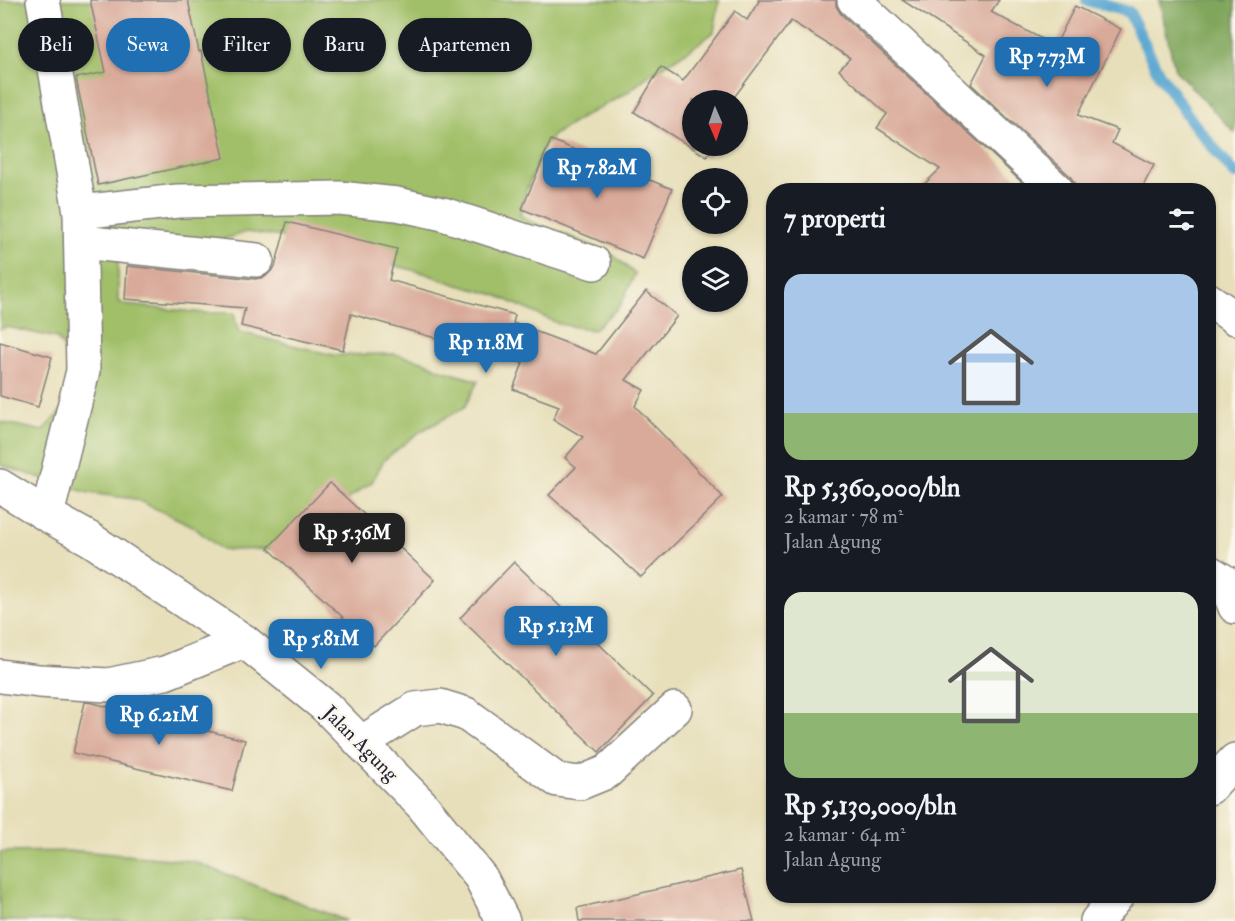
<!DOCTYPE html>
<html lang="id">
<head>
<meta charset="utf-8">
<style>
	:root { --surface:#171b24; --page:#20242c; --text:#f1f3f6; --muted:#9ea1a6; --accent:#1f6fb2 }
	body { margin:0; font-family:"IM FELL Double Pica",serif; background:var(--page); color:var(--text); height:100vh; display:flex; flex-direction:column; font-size:22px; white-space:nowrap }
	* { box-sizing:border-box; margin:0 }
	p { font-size:20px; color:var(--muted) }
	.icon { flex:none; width:33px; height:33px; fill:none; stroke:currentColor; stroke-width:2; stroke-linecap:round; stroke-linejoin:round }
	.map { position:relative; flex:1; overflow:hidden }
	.sheet { position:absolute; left:766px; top:183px; width:450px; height:720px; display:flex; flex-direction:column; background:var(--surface); border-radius:24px; box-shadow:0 2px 4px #0004 }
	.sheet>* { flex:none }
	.hud { position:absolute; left:18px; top:18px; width:570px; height:54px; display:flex; gap:12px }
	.needle { width:39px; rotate:178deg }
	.controls { position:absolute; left:682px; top:90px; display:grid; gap:12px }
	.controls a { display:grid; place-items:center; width:66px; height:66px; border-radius:50%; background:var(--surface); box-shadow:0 2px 4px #0004; font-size:30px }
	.price { position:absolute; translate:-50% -51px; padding:0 14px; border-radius:12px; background:var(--accent); color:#fff; font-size:20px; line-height:39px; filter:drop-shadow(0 2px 3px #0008) }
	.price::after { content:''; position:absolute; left:50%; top:36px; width:18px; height:14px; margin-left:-9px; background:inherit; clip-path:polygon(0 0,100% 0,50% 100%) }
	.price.on { background:#222; color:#fff }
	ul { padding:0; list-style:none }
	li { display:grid; align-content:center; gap:12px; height:318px; padding:0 18px }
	li span { display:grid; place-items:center; height:186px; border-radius:18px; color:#555 }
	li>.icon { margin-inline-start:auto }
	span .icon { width:108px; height:108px; fill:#fffc; stroke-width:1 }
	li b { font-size:26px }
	h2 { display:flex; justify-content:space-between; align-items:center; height:72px; padding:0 18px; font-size:26px }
	.pill { padding:0 21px; border-radius:27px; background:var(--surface); box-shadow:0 2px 4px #0004; font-size:21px; line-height:54px }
	.pill.on { background:var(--accent); color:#fff }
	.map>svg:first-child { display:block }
</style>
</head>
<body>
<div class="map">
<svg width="1235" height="921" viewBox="0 0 1235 921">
	<rect width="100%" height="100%" fill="#fbf7ec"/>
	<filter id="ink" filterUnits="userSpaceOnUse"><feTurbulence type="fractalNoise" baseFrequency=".0167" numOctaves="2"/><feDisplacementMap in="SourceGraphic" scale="12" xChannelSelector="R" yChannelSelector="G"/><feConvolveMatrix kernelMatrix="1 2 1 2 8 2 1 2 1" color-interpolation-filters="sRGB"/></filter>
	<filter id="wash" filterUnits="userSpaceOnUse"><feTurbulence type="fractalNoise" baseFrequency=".008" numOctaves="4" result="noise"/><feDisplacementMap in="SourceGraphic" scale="24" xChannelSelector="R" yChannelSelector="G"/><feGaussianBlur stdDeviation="1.35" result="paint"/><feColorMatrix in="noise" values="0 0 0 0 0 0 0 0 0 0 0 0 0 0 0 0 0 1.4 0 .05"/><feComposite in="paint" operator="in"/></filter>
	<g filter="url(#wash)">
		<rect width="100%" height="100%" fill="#e7dfba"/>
		<g fill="#a0bf68" stroke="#617052" stroke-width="1.5">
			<path d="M0 0H719V1L714 32 692 48 648 76 625 94 586 115 555 134 543 148 523 199 520 215 531 222 555 230 613 255 635 274 620 306 593 330 559 324 496 295 458 285 421 272 311 245 290 238 247 232 205 245 118 252V301L125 305 205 313H235V320L239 332 333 355 394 354 426 362 438 369 478 381 464 408 421 431 384 460 372 482 342 503 287 549 222 550 191 525 135 499 89 493 0 465V422L43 431 62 410 71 359 57 338 7 327 0 329Z"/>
			<path d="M80 851 192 861 347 921H0V852Z"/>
		</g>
		<path fill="#80a65c" stroke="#51644c" stroke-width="1.5" d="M1159 0H1235V133L1175 70Z"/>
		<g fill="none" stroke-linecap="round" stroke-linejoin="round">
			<path stroke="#56a5d0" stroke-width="12" d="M1087 0 1129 12 1159 74 1194 124 1235 174"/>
		</g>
		<g id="blocks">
			<g fill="#d9aa9a">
				<path d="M90 0H188L199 52 201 51 224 158 98 185 76 78 106 72Z"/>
				<path d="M758 0H836V6L841 14 1030 190H918L940 169 877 128 887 114 839 70 850 58 791 21 732 100H693V146H714L707 157 634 112 661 67 683 81 735 11 747 20 759 1Z"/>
				<path d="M902 0H999L991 12 1055 46 1075 6 1121 29 1078 115 1118 130 1112 143 1154 165 1141 190H1075V184L1070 176 971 84 986 55Z"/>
				<path d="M551 140 672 189 643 259 522 209Z"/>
				<path d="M287 222 397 249 389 280 515 315 513 323 596 354 646 291 677 316 626 380 644 390 635 406 723 497 641 577 549 495 576 467 565 458 583 437 553 419 559 406 513 389 523 363 351 314 343 350 241 326 245 308 125 299 127 266 255 279 265 277 275 267Z"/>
				<path d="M0 342 52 357 38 407 0 396Z"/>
				<path d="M330 483 435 580 374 646 268 548Z"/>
				<path d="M514 562 653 696 599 752 460 618Z"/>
				<path d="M85 702 93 703 245 740 232 791 73 753Z"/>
				<path d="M741 870 754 921H579L577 908Z"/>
			</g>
		</g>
	</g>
	<g filter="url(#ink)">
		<use href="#blocks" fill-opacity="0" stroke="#84807a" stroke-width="1.5"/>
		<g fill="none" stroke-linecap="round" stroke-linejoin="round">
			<g stroke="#84807a" stroke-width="36">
				<g id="minor">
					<path d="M43 0 80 212 83 371 47 515"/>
					<path d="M854 0 1057 190"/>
					<path d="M80 212 178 201 339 198 397 204 443 214 594 263"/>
					<path d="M81 242 257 260"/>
					<path d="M1209 300 1235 318"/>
					<path d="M0 486 47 515 90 539 244 641 326 707 422 805 481 878 503 921"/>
					<path d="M1209 572 1224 581 1235 607"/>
					<path d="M0 676 39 681 108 685 165 673 244 641"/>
					<path d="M361 743 415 709 440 706 466 714 557 780 580 783 607 772 675 709"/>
					<path d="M1209 788 1235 760"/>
					<path d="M1097 921 1117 896"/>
				</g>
			</g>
			<use href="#minor" stroke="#fff" stroke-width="33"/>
		</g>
	</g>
	<g text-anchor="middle" stroke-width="5" stroke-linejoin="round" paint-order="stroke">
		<g font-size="20" fill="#22223b" stroke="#fbf7ec">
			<text transform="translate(361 743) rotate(45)" y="7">Jalan Agung</text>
		</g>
	</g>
</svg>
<div class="controls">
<a><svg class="needle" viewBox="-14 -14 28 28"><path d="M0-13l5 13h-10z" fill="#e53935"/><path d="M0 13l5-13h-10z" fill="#9ea1a6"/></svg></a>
<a><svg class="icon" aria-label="locate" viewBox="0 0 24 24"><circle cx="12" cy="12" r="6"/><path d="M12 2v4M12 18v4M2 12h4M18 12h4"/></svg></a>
<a><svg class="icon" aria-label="layers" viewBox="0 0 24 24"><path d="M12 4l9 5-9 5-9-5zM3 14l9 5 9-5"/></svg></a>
</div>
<b class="price" style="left:1047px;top:88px">Rp 7.73M</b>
<b class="price" style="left:597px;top:199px">Rp 7.82M</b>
<b class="price" style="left:486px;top:374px">Rp 11.8M</b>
<b class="price on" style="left:352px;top:564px">Rp 5.36M</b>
<b class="price" style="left:556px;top:657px">Rp 5.13M</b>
<b class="price" style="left:321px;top:670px">Rp 5.81M</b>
<b class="price" style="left:159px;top:746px">Rp 6.21M</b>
<div class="hud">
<a class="pill">Beli</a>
<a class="pill on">Sewa</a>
<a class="pill">Filter</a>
<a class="pill">Baru</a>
<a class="pill">Apartemen</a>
</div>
<section class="sheet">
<h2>7 properti<svg class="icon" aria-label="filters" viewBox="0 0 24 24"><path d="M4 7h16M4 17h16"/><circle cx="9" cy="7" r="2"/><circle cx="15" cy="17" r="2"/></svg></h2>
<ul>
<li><span style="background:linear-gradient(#a9c7e8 75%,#8fb573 0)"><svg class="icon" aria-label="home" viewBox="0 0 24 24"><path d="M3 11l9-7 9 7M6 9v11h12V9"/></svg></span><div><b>Rp 5,360,000/bln</b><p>2 kamar · 78 m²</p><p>Jalan Agung</p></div></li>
<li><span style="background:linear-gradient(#dfe7d0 65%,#8fb573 0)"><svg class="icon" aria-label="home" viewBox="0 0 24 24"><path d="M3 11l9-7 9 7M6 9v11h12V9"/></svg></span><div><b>Rp 5,130,000/bln</b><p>2 kamar · 64 m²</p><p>Jalan Agung</p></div></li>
</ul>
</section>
</div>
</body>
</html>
